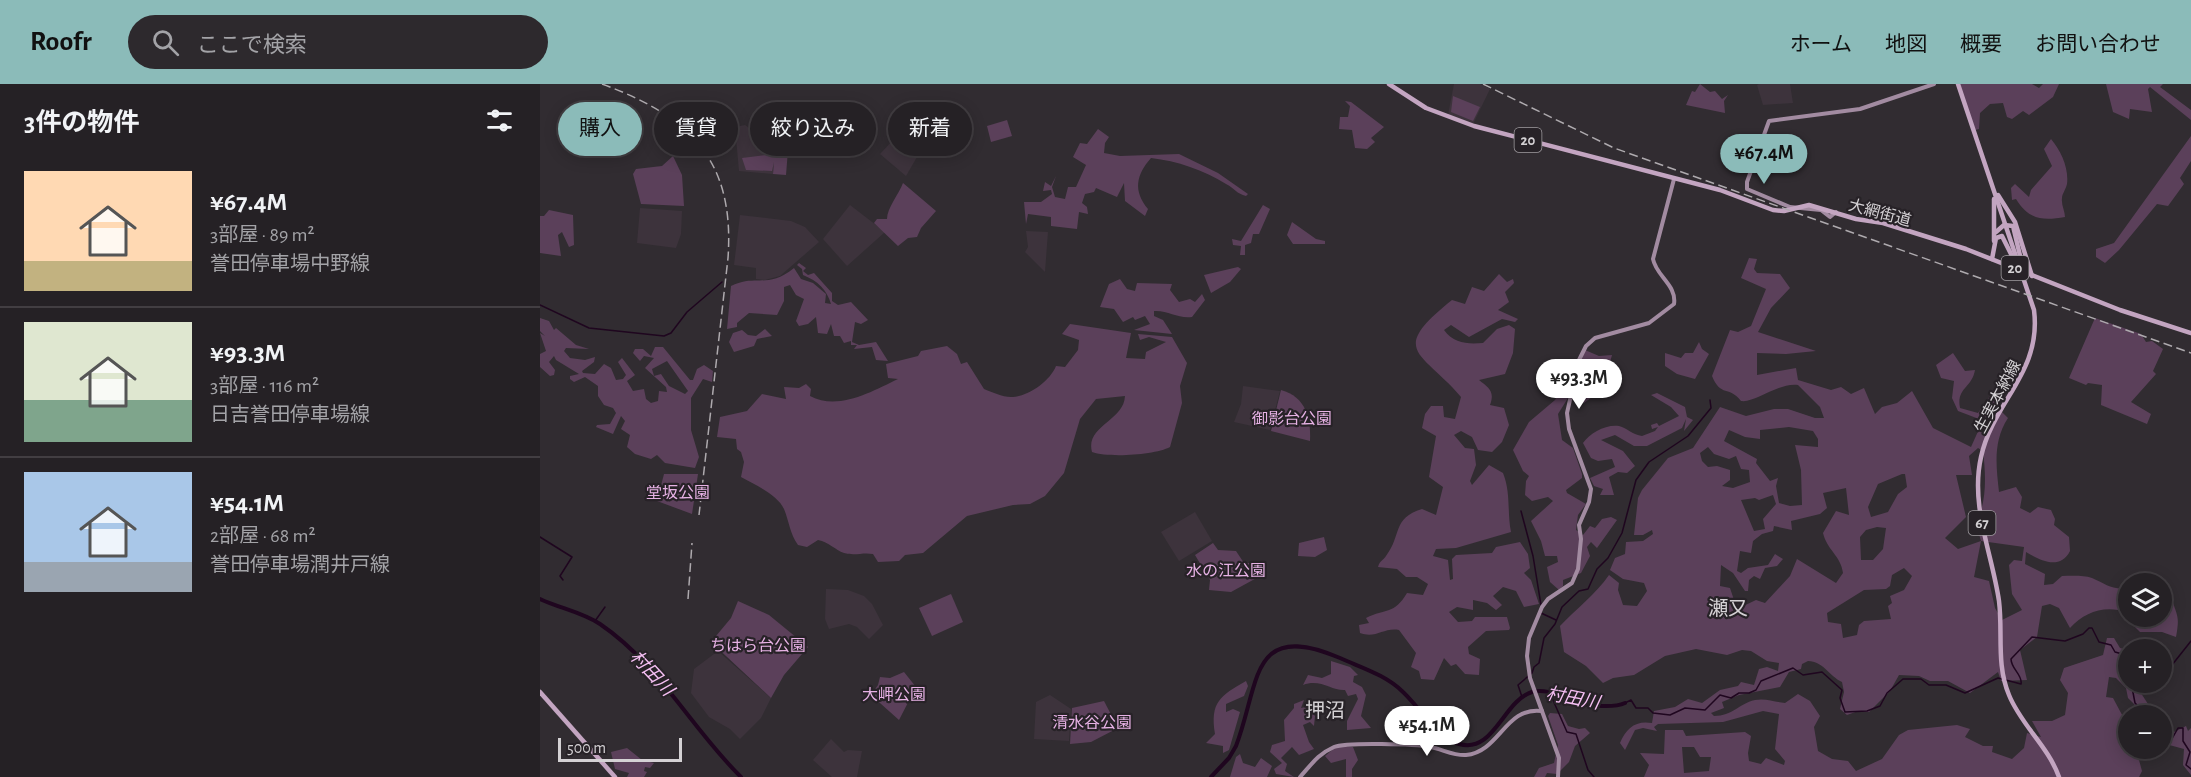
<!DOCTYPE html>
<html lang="ja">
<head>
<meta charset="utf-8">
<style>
	:root { --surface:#252125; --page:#2d292d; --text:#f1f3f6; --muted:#a3a3a7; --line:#423e42; --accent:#8bbbb9 }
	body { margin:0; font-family:"Alegreya Sans","Noto Sans JP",sans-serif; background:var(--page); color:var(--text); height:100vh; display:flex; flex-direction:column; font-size:22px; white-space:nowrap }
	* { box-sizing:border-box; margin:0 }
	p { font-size:20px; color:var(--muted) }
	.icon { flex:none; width:33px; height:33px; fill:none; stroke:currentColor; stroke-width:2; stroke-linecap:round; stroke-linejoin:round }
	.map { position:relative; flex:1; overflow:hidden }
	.drawer { display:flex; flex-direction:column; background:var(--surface); width:540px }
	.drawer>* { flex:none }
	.guide { position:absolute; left:18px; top:18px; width:570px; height:54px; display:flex; gap:12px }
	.buttons { position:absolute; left:1578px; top:489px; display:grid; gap:12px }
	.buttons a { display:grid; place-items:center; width:54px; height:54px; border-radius:50%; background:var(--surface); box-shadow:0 3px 15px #0003,0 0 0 2px var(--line); font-size:30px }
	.scale { position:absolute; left:18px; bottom:15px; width:124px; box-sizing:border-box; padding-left:6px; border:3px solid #d4d1d4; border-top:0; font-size:16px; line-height:21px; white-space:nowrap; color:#d4d1d4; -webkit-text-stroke:4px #272227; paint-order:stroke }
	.price { position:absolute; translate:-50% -51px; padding:0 14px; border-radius:21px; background:#fff; color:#222; font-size:20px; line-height:39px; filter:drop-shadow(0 2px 3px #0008) }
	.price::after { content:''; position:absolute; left:50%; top:36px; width:18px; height:14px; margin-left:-9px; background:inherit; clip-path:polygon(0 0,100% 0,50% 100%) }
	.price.current { background:var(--accent); color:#111 }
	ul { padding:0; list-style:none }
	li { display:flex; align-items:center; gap:18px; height:150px; padding:0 24px }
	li+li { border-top:2px solid var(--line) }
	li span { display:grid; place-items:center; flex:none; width:168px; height:120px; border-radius:0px; color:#555 }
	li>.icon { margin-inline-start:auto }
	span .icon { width:72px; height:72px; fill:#fffc; stroke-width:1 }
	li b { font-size:26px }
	h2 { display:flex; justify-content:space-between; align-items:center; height:72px; padding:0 24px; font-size:26px }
	.pill { padding:0 21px; border-radius:27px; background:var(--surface); box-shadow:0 3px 15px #0003,0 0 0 2px var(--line); font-size:21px; line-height:54px }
	.pill.current { background:var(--accent); color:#111 }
	header { display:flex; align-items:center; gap:36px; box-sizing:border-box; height:84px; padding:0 30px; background:var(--accent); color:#111 }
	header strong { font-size:28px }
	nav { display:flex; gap:33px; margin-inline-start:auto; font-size:21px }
	.search { width:420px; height:54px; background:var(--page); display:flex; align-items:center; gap:15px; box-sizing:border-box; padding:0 21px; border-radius:33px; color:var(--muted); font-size:22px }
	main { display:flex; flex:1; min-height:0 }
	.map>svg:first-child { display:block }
</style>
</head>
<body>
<header>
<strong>Roofr</strong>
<div class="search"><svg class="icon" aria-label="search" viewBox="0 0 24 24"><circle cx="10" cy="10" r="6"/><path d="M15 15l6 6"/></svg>ここで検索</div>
<nav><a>ホーム</a><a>地図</a><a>概要</a><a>お問い合わせ</a></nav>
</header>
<main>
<section class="drawer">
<h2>3件の物件<svg class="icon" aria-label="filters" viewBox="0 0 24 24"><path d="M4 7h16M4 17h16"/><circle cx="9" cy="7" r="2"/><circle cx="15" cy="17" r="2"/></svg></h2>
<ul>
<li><span style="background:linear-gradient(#ffd9b3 75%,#c2b280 0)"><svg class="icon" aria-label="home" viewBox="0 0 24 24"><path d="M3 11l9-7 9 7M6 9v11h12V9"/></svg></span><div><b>¥67.4M</b><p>3部屋 · 89 m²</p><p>誉田停車場中野線</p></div></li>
<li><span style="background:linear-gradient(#dfe7d0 65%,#7fa58c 0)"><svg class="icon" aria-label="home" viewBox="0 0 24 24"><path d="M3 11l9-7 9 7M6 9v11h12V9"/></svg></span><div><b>¥93.3M</b><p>3部屋 · 116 m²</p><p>日吉誉田停車場線</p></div></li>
<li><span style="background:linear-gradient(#a9c7e8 75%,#9aa5b1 0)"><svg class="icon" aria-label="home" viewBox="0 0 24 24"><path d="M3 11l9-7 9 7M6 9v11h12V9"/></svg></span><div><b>¥54.1M</b><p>2部屋 · 68 m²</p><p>誉田停車場潤井戸線</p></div></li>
</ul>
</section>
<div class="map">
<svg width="1651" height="693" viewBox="0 0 1651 693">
	<rect width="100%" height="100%" fill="#312c31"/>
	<g fill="#3d333c">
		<path d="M914 0H940L950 5 933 40 908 31Z"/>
		<path d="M1219 0H1250L1253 19 1223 21 1217 1Z"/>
		<path d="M205 41 236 63 233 90 199 87 195 43Z"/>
		<path d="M355 54 377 73 366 92 340 70Z"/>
		<path d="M310 121 345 148 307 182 283 155Z"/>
		<path d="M100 124 142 127 141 150 136 164 97 159Z"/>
		<path d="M200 131 251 137 265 143 279 158 240 192 225 196 216 195V184L194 181Z"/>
		<path d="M486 147 508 148 505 188 485 168 488 163Z"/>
		<path d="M703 302 740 307 730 346 694 338 701 320Z"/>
		<path d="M655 428 672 457 639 477 621 448Z"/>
		<path d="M286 505 308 506 324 512 332 520 343 541 329 555 317 543 309 540 289 545 285 535Z"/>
		<path d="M178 567 231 614 221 634 200 655 190 645 169 633 151 609 154 585Z"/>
		<path d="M510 611 531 625 529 657 494 655 496 618Z"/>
		<path d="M291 655 304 668 308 666 322 667 317 693H292L273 676Z"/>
	</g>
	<g fill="#5b405a" fill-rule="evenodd">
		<path d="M1160 0 1170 8 1175 7 1182 15 1188 11 1184 17 1185 29 1146 21 1152 7 1155 8Z"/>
		<path d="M1417 0H1492L1499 4 1503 0H1519L1513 13 1489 31 1483 27 1472 35 1467 33 1463 19 1450 20 1440 29 1439 45 1435 46Z"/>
		<path d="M1566 0H1623L1620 3 1651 26V36L1610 3 1608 5 1612 28 1590 25 1589 35 1573 28Z"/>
		<path d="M913 12 940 23 933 37 911 28Z"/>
		<path d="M805 17 811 18 844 43 831 54 835 58 827 65 815 64 812 46 799 45 800 33H808L810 22Z"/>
		<path d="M467 36 472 52 451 58 447 42Z"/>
		<path d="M558 45 569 53 565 59 564 69 580 72 639 70 678 89 708 110 706 112C697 110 694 104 686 100 664 86 637 77 611 74 596 91 593 107 608 125L605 132 585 117 584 99 577 113 556 104 554 108 545 110 542 119 547 123 548 130 539 128 537 145 511 142V133L488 130 486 140 484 118H501L512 110 511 106 503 107 505 98 511 102 516 92 512 103 515 113 525 115 528 103H536L546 81 533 73 540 59 547 60Z"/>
		<path d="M1651 52V77L1640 94 1644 100 1628 122 1617 120 1579 166 1565 179 1556 173V165L1574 159Z"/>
		<path d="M1511 55C1521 67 1529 84 1527 100 1526 105 1522 110 1522 114 1521 121 1525 127 1525 133 1503 137 1489 136 1476 115L1472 116 1471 104 1475 100 1489 113 1491 106 1512 82 1504 65Z"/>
		<path d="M236 58 248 66 246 91 233 90 234 78 232 87 206 86 202 74 234 70 235 72Z"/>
		<path d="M133 72 142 91 144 122 101 120 93 90 96 85 122 82Z"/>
		<path d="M363 99 396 127 381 144 377 153 368 154 358 162 334 139 337 135H347C347 124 359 110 363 99Z"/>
		<path d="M723 121 730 125 719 150H713L711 159 705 161V171H700L701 162 693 161 692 155 701 157Z"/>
		<path d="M9 126 33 131 34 161 29 163 22 148 18 151 21 172 0 169V132H4Z"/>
		<path d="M752 138 776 155 785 157V160H753L747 151Z"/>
		<path d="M1209 174 1217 175 1214 185 1217 189 1240 190 1250 204 1231 224 1218 248 1276 267 1246 270 1217 269V291L1256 284 1258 296 1291 306 1301 303 1311 310 1324 304 1335 330 1342 323 1357 319 1372 307 1393 344 1431 363 1440 343 1439 335 1418 327 1412 314 1414 297 1401 294 1396 281 1413 269 1425 287 1435 286C1432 304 1416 304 1420 324L1438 329 1450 312 1457 310 1459 313 1457 324 1444 347 1462 328 1468 334C1453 357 1456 381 1459 408L1476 403 1482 413 1480 424 1490 429 1498 423 1511 426 1515 435 1514 441 1529 453 1530 467C1520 487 1499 476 1486 468L1485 480 1505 490 1504 501 1513 500 1522 492C1531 492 1543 491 1552 494 1566 500 1571 506 1588 504V532H1622V513L1632 515C1637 533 1640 531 1636 553L1622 548H1600L1578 526C1559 523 1543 530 1530 544L1519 524 1510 520 1502 522 1497 553 1480 566 1487 596 1461 597 1458 588 1430 609 1408 597H1390L1379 592 1359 591 1350 607 1329 628 1318 627 1307 631 1300 625 1304 608 1302 598C1289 592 1283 577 1268 577L1262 580 1261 585 1249 588 1240 603 1199 611 1182 618 1184 624 1171 629 1174 632C1193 632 1198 620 1215 616 1226 614 1234 618 1245 619L1258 610 1270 617 1280 632 1274 643 1278 667 1292 675 1308 677 1316 687 1342 675 1359 651 1368 646 1417 641 1430 645 1425 653 1443 662H1453L1452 668 1472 675 1484 664 1487 649 1501 653 1492 637H1512L1525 631 1528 609 1520 596 1524 584 1563 571 1567 554H1574L1580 564 1588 566V587H1585V594H1588V598L1599 599V606L1615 631H1605L1588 614 1586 604 1576 594 1569 593 1566 613 1573 614 1588 642V664L1596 665 1602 687 1599 693H1104L1109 681 1100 669 1124 670 1125 646H1143L1146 652 1205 648 1211 652 1208 669 1209 677 1221 680 1226 674 1244 681 1245 677 1235 665 1239 630 1223 627 1183 638 1118 640 1114 643 1117 647 1103 644 1095 646 1085 666 1080 659C1086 644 1096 636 1112 639L1114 627 1135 623 1148 615 1162 619 1180 606 1198 602 1201 598 1214 601 1219 585 1227 583 1238 587 1239 579 1227 577 1211 567 1202 566 1187 571 1156 565 1125 572 1094 591 1073 594 1063 599 1046 582 1024 568 1020 542C1036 525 1056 510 1069 491L1079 499 1078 506 1083 521 1097 522 1107 507 1104 499 1083 495 1070 486 1075 474 1085 470 1086 458 1103 457 1113 450 1112 446 1103 451H1094L1098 414 1102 406 1128 374 1153 364 1180 323 1206 332 1234 325H1248L1275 334H1284L1280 323 1258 301C1239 298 1216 319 1201 317 1189 301 1181 314 1172 292L1190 246 1198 248 1211 242 1226 205 1201 194ZM1249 343 1273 347 1278 355V363L1255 361 1261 386 1262 421 1250 422 1239 419 1236 402 1238 394 1230 397 1216 379 1217 375 1184 357 1189 346 1205 353 1220 355V346ZM1168 363 1174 370 1189 375 1196 372 1201 385 1209 386 1210 398 1193 404 1182 402 1190 396V386L1177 382 1168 383 1162 377 1160 369ZM1438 364 1443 367C1446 392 1447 417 1436 440L1441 457 1418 465 1405 454 1426 433 1416 391H1432L1429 372ZM1362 390H1365L1367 403 1358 410 1348 428 1331 433 1328 423 1338 400ZM1306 404 1309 431 1296 427 1283 449C1287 466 1301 472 1303 489L1296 499 1257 475 1250 492 1225 519 1216 516 1197 525 1190 504 1180 502 1181 481 1193 489 1205 507H1208L1209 496 1214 492 1220 495 1225 484 1237 482 1243 475 1235 470 1228 481 1208 484 1201 489 1197 487 1200 467 1211 469 1213 457 1222 450 1233 447 1234 442 1252 446 1251 437 1280 430 1287 424 1283 409ZM1233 411 1236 420 1223 435 1225 445 1214 447 1201 416 1215 414 1219 416ZM1337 443 1346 444 1343 465 1333 476H1321L1320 453 1326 446ZM1441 457 1484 463 1482 477 1474 476 1469 481 1472 510 1482 526 1462 536 1455 524 1449 497 1434 493ZM1364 484 1372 492 1364 506 1350 512 1352 519 1348 522 1351 535 1324 537 1319 541 1317 551 1303 554 1301 540 1288 538 1287 529 1324 506 1346 505 1350 502 1352 491ZM1142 663H1154L1160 673H1171L1169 687 1144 689Z"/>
		<path d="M259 179 266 184 263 187 268 191 274 189 292 209V217L298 221 311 218 328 236 321 240 315 238 312 258 319 261 336 258 348 277 336 276 332 263 314 265 317 261H311V257L304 259 300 252H294L291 240 287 250 278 249 276 233 268 240 259 242 256 237 264 215 256 211 250 201 244 203V217L237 231 209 229 197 239V243L187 245 191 202C217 189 227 206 254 184L261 195 273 199 286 210 285 219 291 220C287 206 278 197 263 191L262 185 257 181Z"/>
		<path d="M698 183 701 185 690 198 671 209 664 191Z"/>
		<path d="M959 190 967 198 973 195 974 199 965 208 969 218 958 226 978 235 975 238 962 235 929 253 911 241 904 246C914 260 928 260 943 259L957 245 969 241 975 245 973 269 965 290 939 296C949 304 955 307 950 321L964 324 969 341 962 358 952 368 938 366 932 353 921 347 914 351 925 364 934 365 936 381 930 397 932 401 949 381 963 389C971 409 967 428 971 448L916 464 896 465 893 472 908 476 910 496 913 495 912 475 916 471 952 469 956 463 980 458 988 470 990 484 984 489 991 496 999 520 984 523 976 507 963 503 953 512 962 521 956 526 947 519 933 516V526L917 523 909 528 918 538 932 537 935 533H967L970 544 969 546 946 547 928 563 929 570 940 575 939 591 925 590 916 580 911 582 904 574 894 596 881 595 879 587 871 583 876 569 859 546C844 543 836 555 820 549L819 541 829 539 826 534C846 524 854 531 867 509L883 511 888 500 877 493H866L857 485 838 483C840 476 843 477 846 472 862 451 852 434 882 425L896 431 903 403 889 393 896 352 882 344 885 330 891 322H903L904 333 915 335 921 313C882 267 847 268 912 216L925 220 932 203 944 207Z"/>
		<path d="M580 195 587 205 595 207 597 199 632 200 630 206 639 218 650 215 655 218 662 210 665 216 652 233C638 235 628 226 614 227V232L623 236 632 250 594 246 610 240 605 232 595 236 593 233 583 238 574 225 560 223 569 200Z"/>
		<path d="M0 234 9 237 14 246 16 244 36 261 49 265 26 264 24 267 30 274 45 276 55 273 54 278 42 287 43 289 55 290 64 280 71 284 76 296 83 295 86 291 78 278 82 274 95 291 87 297 93 307 104 305 106 315 111 319 118 317 119 307 127 308 126 303 105 284 114 274 104 272 100 277 93 269 95 265H103L111 272 115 263H123L150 296H153L157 285 164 281 173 287 172 298 163 295 151 314V346L159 373 155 384 125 379 117 371 111 375 95 370 87 363 90 351 81 345 85 337 81 332 73 350 56 343 57 341 70 340 76 329 73 324 64 321 58 312V302L45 293 34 298 30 295V292L39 290 16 276 14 272 9 278 15 286 14 291 10 292 0 283V270L6 267 0 249 5 252 0 247ZM127 277 148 307 145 310 129 302 121 290 114 292 112 285Z"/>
		<path d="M1555 234 1601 250 1606 258 1612 257 1623 265 1613 287 1616 290 1591 318 1611 330 1607 340 1561 321 1562 301 1548 299 1546 301 1529 294Z"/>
		<path d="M530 240 591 249 586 274 605 275 606 268 626 258 609 253 600 256 598 250 632 253 647 279 640 302 642 319 630 363C615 371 569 374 552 368 545 342 584 337 585 312L556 315 540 335 524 389 505 412 490 420 473 421 427 432 383 469 365 471 359 477 338 478 333 470C323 468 315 472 304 469 295 466 289 458 278 456L267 463 258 461C250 450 249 437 244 425 238 411 214 400 201 393L204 378 201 368 197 365 196 355 177 353 180 333 207 327 222 310 246 315 244 303 259 304 266 300 271 305 270 312C298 327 331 308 358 295L348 294 346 280 378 272 381 267 407 262 417 270 421 280 427 278 444 305C452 308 464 314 473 313 489 312 510 297 516 282L525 283 538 266 539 256 522 250Z"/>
		<path d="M225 245 232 252 217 255 214 262 194 268 189 258 193 249 202 246 208 251 216 252Z"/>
		<path d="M1159 258 1162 265 1169 270 1155 295 1137 290 1125 282V269L1141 274 1145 269H1153Z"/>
		<path d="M1045 266 1059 272 1072 271 1069 282 1073 290 1063 305 1044 319 1042 317 1056 303 1050 299 1051 289 1039 282Z"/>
		<path d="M1029 294 1032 296 1028 314 1018 330 1022 356 1033 364 1042 390V394L1026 406 1027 409 1046 420 1038 431 1036 446 1043 451 1050 442 1055 444 1062 435 1071 433 1077 436 1057 464 1051 458 1047 463 1050 472 1041 489 1023 496V502L1019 506 1010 498 1007 483 1018 478 1017 472H1005L1001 457 991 437 1013 417 1008 413 992 417 985 411 986 397 989 392 983 387 973 366 989 338 1015 316Z"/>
		<path d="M741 306C766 313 771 334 770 357L731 347Z"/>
		<path d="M1117 309 1145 323 1147 333 1153 336 1144 347 1146 335 1142 344 1107 362H1094L1075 351 1061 356 1083 367 1095 382 1087 389 1078 388 1069 393 1074 411H1060L1063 405 1054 402 1050 394 1075 383 1072 375 1058 377 1051 374 1043 359C1050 349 1066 340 1079 342 1087 344 1093 351 1102 352L1115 347 1118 343 1112 345 1111 341 1117 339 1119 342 1139 332 1131 323 1111 311Z"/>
		<path d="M124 390H158L152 430 117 417Z"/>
		<path d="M784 453 787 466 775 473 758 472 759 459Z"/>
		<path d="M673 459 678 466 696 467 704 479H718L722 491 691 508 669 506 670 496 655 471Z"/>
		<path d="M411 510 423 538 392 552 379 524Z"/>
		<path d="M198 517 229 531 268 563 244 591 231 614 171 558 191 534Z"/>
		<path d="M791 577 810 583 818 591 814 592 813 598 822 603 826 611 821 632 831 644 807 646V637L818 615 816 610 808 612 805 606C792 607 780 594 763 601L768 591 782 594 791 590Z"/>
		<path d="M364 588 376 603 359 636 331 611 338 601 340 593 350 594Z"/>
		<path d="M706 597 708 602 704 612 686 620V628L693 625 700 628 689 666 683 669V662L666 659 675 650C670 618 680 612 706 597Z"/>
		<path d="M764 616 761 624 766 623 775 632 774 642 770 638 763 641 769 658 774 665 759 671 752 663 741 674 747 680 745 687 754 693 736 690 734 685 742 679 730 668 732 661 745 657 744 636 754 624V620Z"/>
		<path d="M564 617 578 644 551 658 530 660 532 624Z"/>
		<path d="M1010 629 1022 630 1028 642 1039 645 1045 644 1050 649 1035 662 1029 678 1017 690 1007 689 1005 693H994L999 684 1014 679 1018 661 1008 632Z"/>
		<path d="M1622 638 1634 648 1646 642 1648 647 1651 644V691L1643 681 1644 665 1622 659Z"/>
		<path d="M797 662 813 663 818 676 812 685V693H806V675L791 679 785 672Z"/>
		<path d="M87 664 102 676 114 679 110 684 105 683 104 687 107 688 104 693H87L89 689 75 685 71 668Z"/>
		<path d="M700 670 703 679 715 683 721 674 732 682 727 693H690L696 673Z"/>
	</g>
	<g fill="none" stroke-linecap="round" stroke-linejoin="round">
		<g stroke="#1f061f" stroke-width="1.5">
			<path d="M0 221 49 244 124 252 131 249 147 228 182 198"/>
			<path d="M981 427 993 472 1001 521"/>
			<path d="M0 453 32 473 20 492 23 496"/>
			<path d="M1001 529 1016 536"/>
			<path d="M55 537 65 523"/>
			<path d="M1622 588 1632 581 1651 557"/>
			<path d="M1591 598 1595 619 1608 632"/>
			<path d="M1009 607 1027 648 1036 650 1048 686 1054 693"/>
			<path d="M982 613 978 601 992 589 994 583 999 579 1004 554 1015 540 1022 523 1039 507 1048 505 1057 485 1068 474 1082 449 1096 396 1109 378 1148 352 1171 324 1170 316"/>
			<path d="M1085 619 1091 616 1096 624H1108L1113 629 1130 631 1145 624 1165 626 1180 611 1191 614 1199 609H1209L1216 606 1221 597 1253 584 1263 591 1282 588 1302 606 1300 614 1305 628 1327 627 1340 622 1347 609 1363 595H1381L1389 601H1406L1425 609 1458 594 1481 600C1483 591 1471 585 1471 575L1492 553 1525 557 1543 550 1549 544H1552L1559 558 1571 561 1575 568 1586 571 1584 587 1588 595"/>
			<path d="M1622 644 1633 653 1638 644H1643V657L1650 668 1646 681 1651 685"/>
		</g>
		<g stroke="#1f061f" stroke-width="4">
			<path d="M0 515C19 524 42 528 60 540 119 580 151 644 201 693"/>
			<path d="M671 693 689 674 696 662C720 600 709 535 800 574 822 584 846 591 863 608 878 622 900 655 919 660 954 670 963 617 992 608 1009 603 1024 616 1040 619 1051 622 1074 624 1085 619"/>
		</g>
		<g stroke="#a28ba1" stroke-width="4">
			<path d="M1296 128 1290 133 1281 126 1250 123 1207 105V98L1229 37 1320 25 1394 0"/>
			<path d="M760 693C771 681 778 670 794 663 806 658 876 660 890 663 902 665 914 672 926 671 960 668 965 622 1002 627"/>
			<path d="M1018 693 1019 674 990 594 987 572 989 554 1002 523 1008 515 1032 499 1038 485 1041 455 1039 441 1049 418 1051 405 1029 345 1027 329 1039 276 1046 262 1055 254 1109 239 1134 220C1137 201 1116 192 1113 175L1134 95"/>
		</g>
		<g stroke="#c3a5c1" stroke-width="4.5">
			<path d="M849 0 886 24 934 42 1180 106 1233 126 1244 127 1269 121 1316 135 1343 139 1426 165 1580 226 1651 249"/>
			<path d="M1418 0 1494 226C1502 289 1453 317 1441 373 1430 422 1452 469 1459 517 1463 549 1456 580 1469 611 1481 641 1508 662 1519 693"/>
			<path d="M1458 111 1475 138 1492 192"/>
			<path d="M1456 148 1464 141 1473 142 1482 180"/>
			<path d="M1454 157V115"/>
			<path d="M1452 175 1456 154 1462 152 1477 182"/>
			<path d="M0 608 75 693"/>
		</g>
		<g stroke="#aeaaae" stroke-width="1.5" stroke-dasharray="9 4.5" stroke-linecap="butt">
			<path d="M62 0C149 32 195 75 188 174L159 431"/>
			<path d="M943 0 1074 64 1651 269"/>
			<path d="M148 515 152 459"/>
		</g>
	</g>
	<g text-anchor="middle" stroke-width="4.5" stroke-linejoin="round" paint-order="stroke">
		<g fill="#272227" stroke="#a09ca0" stroke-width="1.5">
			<rect x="974.5" y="44" width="27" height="24" rx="4.5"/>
			<rect x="1461.5" y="172" width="27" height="24" rx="4.5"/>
			<rect x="1428.5" y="427" width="27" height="24" rx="4.5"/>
		</g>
		<g font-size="15" font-weight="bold" fill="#d4d1d4">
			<text x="988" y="61">20</text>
			<text x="1475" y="189">20</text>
			<text x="1442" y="444">67</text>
		</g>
		<g font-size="16" fill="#d4d1d4" stroke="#272227">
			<text transform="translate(1340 128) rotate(15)" y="6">大網街道</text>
			<text transform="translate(1457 312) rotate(-62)" y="6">生実本納線</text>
		</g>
		<g font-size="16" fill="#e6b1e4" stroke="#272227">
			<text x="752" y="340">御影台公園</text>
			<text x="138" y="414">堂坂公園</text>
			<text x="686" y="492">水の江公園</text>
			<text x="218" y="567">ちはら台公園</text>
			<text x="354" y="616">大岬公園</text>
			<text x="552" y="644">清水谷公園</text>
		</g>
		<g font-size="18" font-style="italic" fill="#f5bff3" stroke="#272227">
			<text transform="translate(112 589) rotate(47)" y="6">村田川</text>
			<text transform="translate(1033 614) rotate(11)" y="6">村田川</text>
		</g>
		<g font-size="20" fill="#d4d1d4" stroke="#272227">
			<text x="1188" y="531">瀬又</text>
			<text x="785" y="633">押沼</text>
		</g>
	</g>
</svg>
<div class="buttons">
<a><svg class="icon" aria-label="layers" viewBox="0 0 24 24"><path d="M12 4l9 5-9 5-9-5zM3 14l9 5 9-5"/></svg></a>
<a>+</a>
<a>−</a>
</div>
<div class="scale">500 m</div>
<b class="price current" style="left:1224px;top:101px">¥67.4M</b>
<b class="price" style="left:1039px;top:326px">¥93.3M</b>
<b class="price" style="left:887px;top:673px">¥54.1M</b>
<div class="guide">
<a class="pill current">購入</a>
<a class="pill">賃貸</a>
<a class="pill">絞り込み</a>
<a class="pill">新着</a>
</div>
</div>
</main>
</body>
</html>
